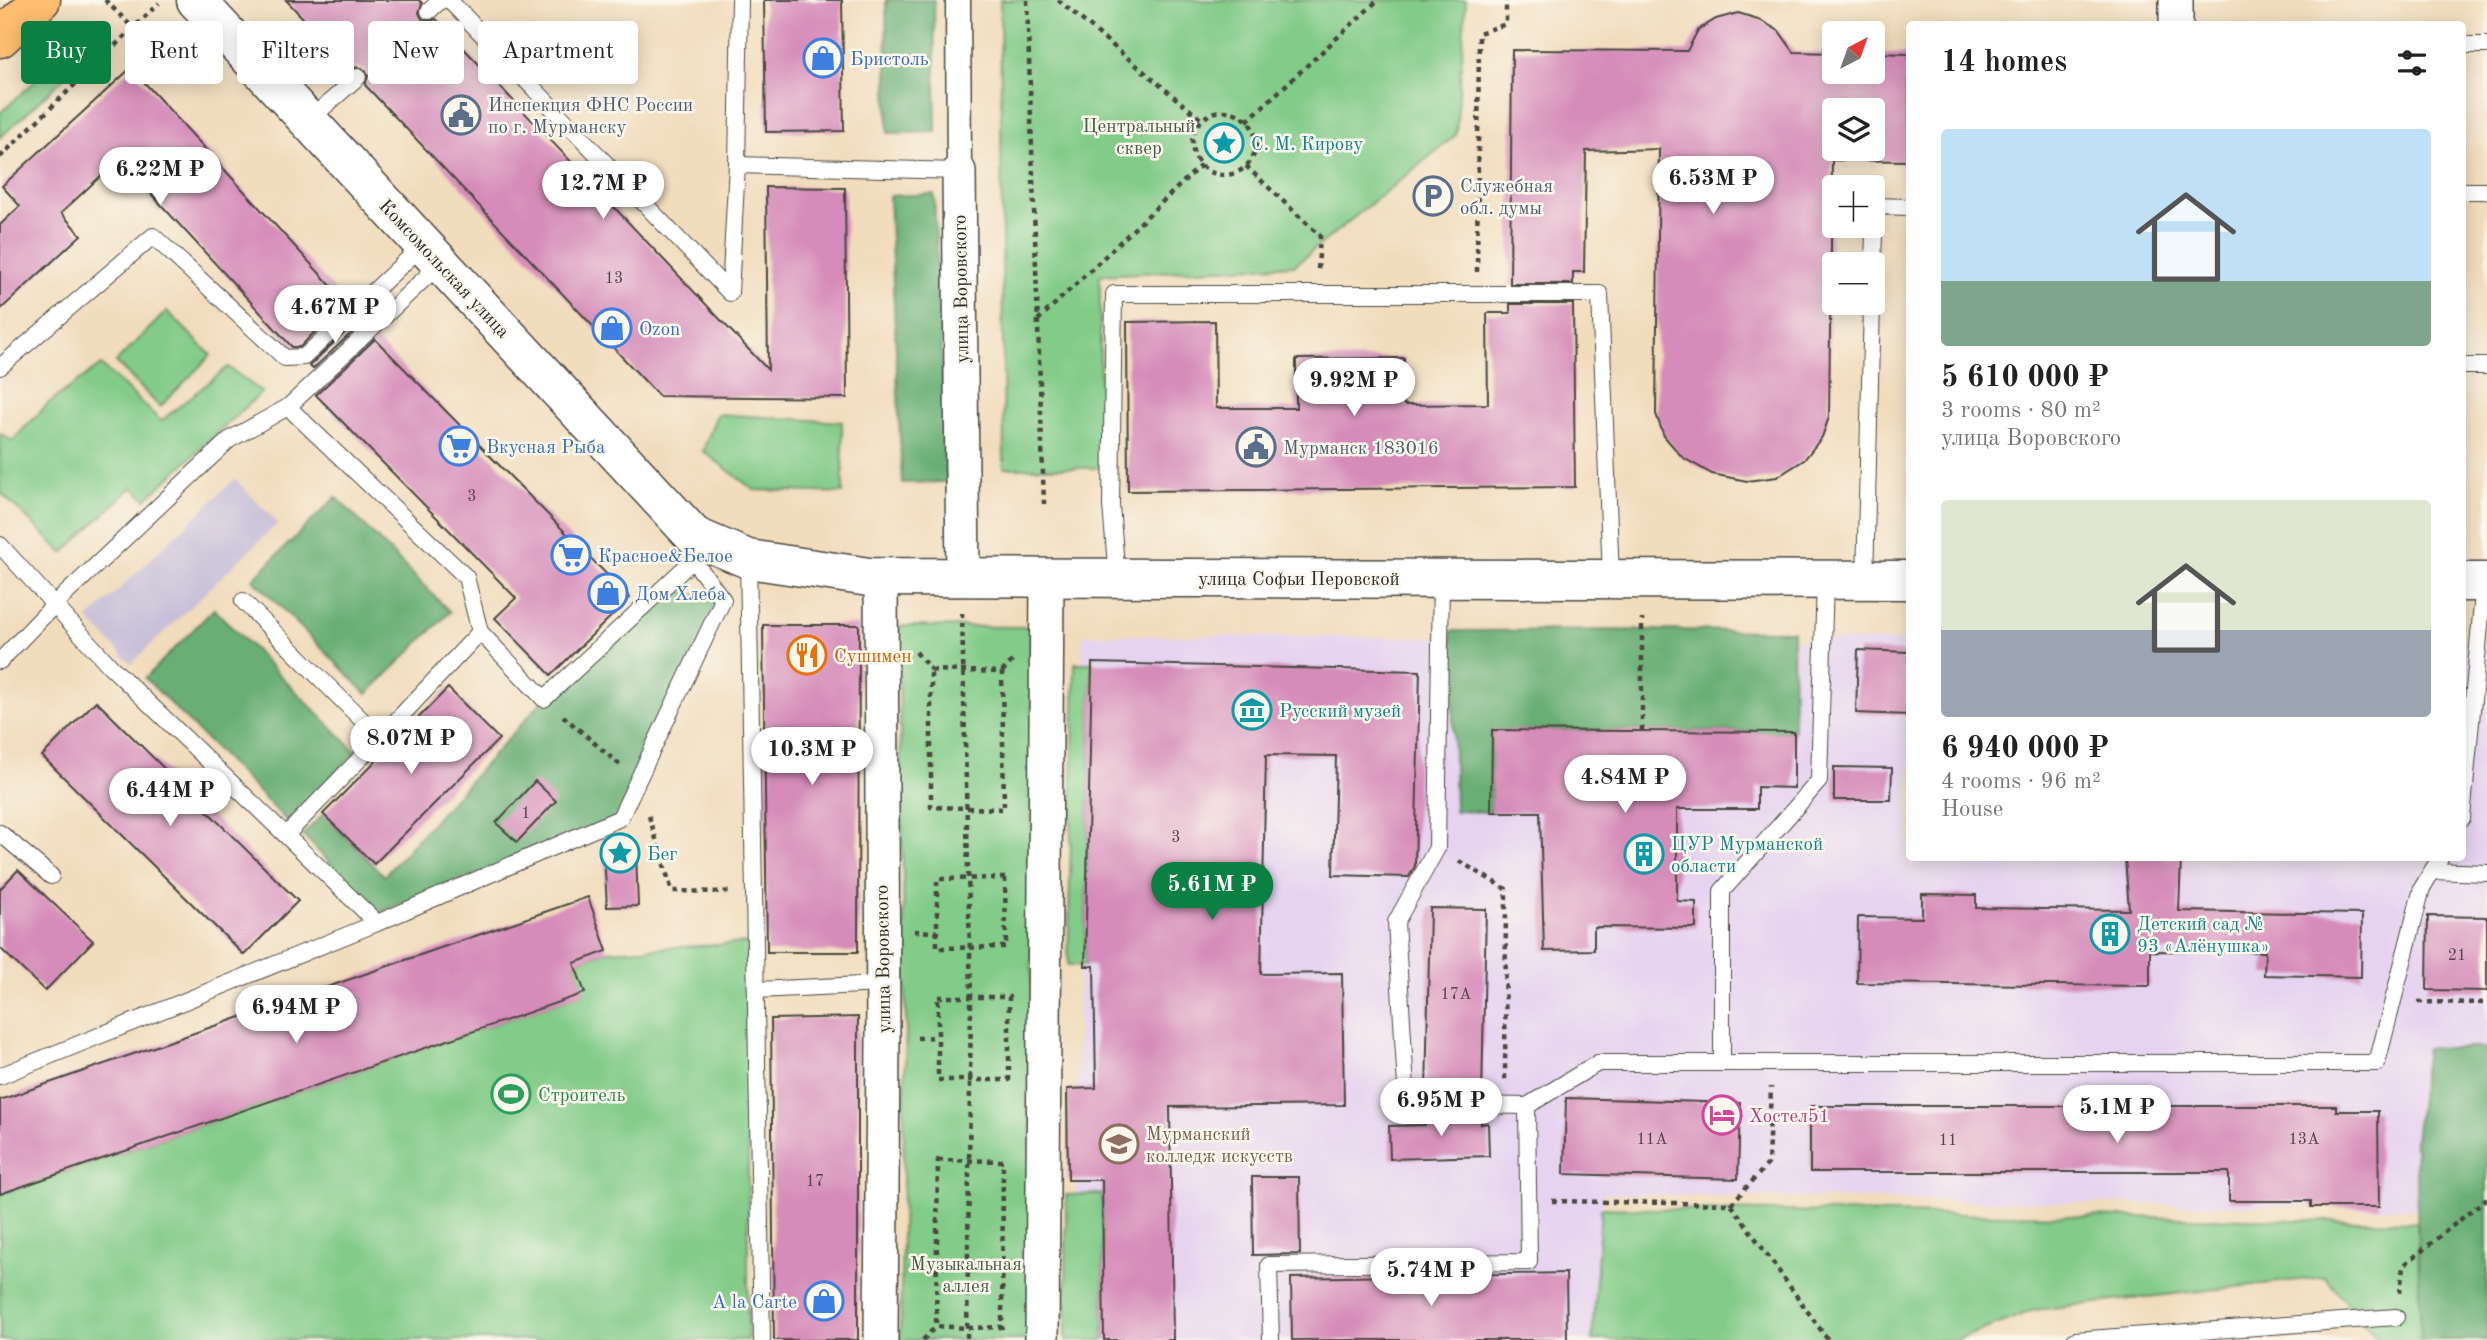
<!DOCTYPE html>
<html lang="en">
<head>
<meta charset="utf-8">
<style>
	:root { --surface:#fff; --page:#f2f2f2; --text:#222; --muted:#767676; --accent:#0b8043 }
	body { margin:0; font-family:"Old Standard TT",serif; background:var(--page); color:var(--text); height:100vh; display:flex; flex-direction:column; font-size:26px; white-space:nowrap }
	* { box-sizing:border-box; margin:0 }
	p { font-size:23px; color:var(--muted) }
	.icon { flex:none; width:38px; height:38px; fill:none; stroke:currentColor; stroke-width:2; stroke-linecap:round; stroke-linejoin:round }
	.map { position:relative; flex:1; overflow:hidden }
	.side { position:absolute; left:1906px; top:21px; width:560px; height:840px; display:flex; flex-direction:column; background:var(--surface); border-radius:7px; box-shadow:0 4px 18px #0003 }
	.side>* { flex:none }
	.top-card { position:absolute; left:21px; top:21px; width:665px; height:63px; display:flex; gap:14px }
	.needle { width:46px; rotate:41deg }
	.tools { position:absolute; left:1822px; top:21px; display:grid; gap:14px }
	.tools a { display:grid; place-items:center; width:63px; height:63px; border-radius:7px; background:var(--surface); box-shadow:0 4px 18px #0003; font-size:35px }
	.price { position:absolute; translate:-50% -60px; padding:0 16px; border-radius:24px; background:#fff; color:#222; font-size:23px; line-height:46px; filter:drop-shadow(0 2px 4px #0008) }
	.price::after { content:''; position:absolute; left:50%; top:42px; width:21px; height:16px; margin-left:-10px; background:inherit; clip-path:polygon(0 0,100% 0,50% 100%) }
	.price.active { background:var(--accent); color:#fff }
	ul { padding:0; list-style:none }
	li { display:grid; align-content:center; gap:14px; height:371px; padding:0 35px }
	li span { display:grid; place-items:center; height:217px; border-radius:7px; color:#555 }
	li>.icon { margin-inline-start:auto }
	span .icon { width:126px; height:126px; fill:#fffc; stroke-width:1 }
	li b { font-size:30px }
	h2 { display:flex; justify-content:space-between; align-items:center; height:84px; padding:0 35px; font-size:30px }
	.chip { padding:0 24px; border-radius:7px; background:var(--surface); box-shadow:0 4px 18px #0003; font-size:24px; line-height:63px }
	.chip.active { background:var(--accent); color:#fff }
	.map>svg:first-child { display:block }
</style>
</head>
<body>
<div class="map">
<svg width="2487" height="1340" viewBox="0 0 2487 1340">
	<rect width="100%" height="100%" fill="#fbf7ec"/>
	<filter id="ink" filterUnits="userSpaceOnUse"><feTurbulence type="fractalNoise" baseFrequency=".0143" numOctaves="2"/><feDisplacementMap in="SourceGraphic" scale="14" xChannelSelector="R" yChannelSelector="G"/><feConvolveMatrix kernelMatrix="1 2 1 2 8 2 1 2 1" color-interpolation-filters="sRGB"/></filter>
	<filter id="wash" filterUnits="userSpaceOnUse"><feTurbulence type="fractalNoise" baseFrequency=".00686" numOctaves="4" result="noise"/><feDisplacementMap in="SourceGraphic" scale="28" xChannelSelector="R" yChannelSelector="G"/><feGaussianBlur stdDeviation="1.57" result="paint"/><feColorMatrix in="noise" values="0 0 0 0 0 0 0 0 0 0 0 0 0 0 0 0 0 1.4 0 .05"/><feComposite in="paint" operator="in"/></filter>
	<g filter="url(#wash)">
		<rect width="100%" height="100%" fill="#f1dcbc"/>
		<path fill="#e6d3f0" d="M1083 635 1909 641V858H2462V646H2487V1210L1604 1194 1600 1340H1074Z"/>
		<path fill="#c8c0d8" d="M235 479 278 523 131 664 88 619Z"/>
		<g fill="#82cb88" stroke="#567b5a" stroke-width="2">
			<path d="M1000 0H1466L1456 135 1295 265 1100 275V468H1004Z"/>
			<path d="M90 31 102 42 0 138V113Z"/>
			<path d="M167 311 211 355 160 407 116 362Z"/>
			<path d="M101 365 161 421 228 367 262 392 146 499 132 487 63 553 0 492V433L12 441 50 402Z"/>
			<path d="M717 414 842 422 843 493 754 490 703 451Z"/>
			<path d="M898 626 1031 627 1032 1340H900L906 1025Z"/>
			<path d="M1075 663H1092L1085 966 1068 965Z"/>
			<path d="M748 943V1340H0V1194L584 993 574 963 607 951Z"/>
			<path d="M1102 1194 1104 1340H1066V1195Z"/>
			<path d="M1601 1208 2417 1222 2421 1340H2378L2325 1277 2034 1310 1957 1340H1592Z"/>
		</g>
		<g fill="#69af74" stroke="#4a6d50" stroke-width="2">
			<path d="M886 0H934L936 132 888 133Z"/>
			<path d="M934 194 947 482 902 483 889 196Z"/>
			<path d="M336 497 450 612 367 694 253 579Z"/>
			<path d="M661 588 723 600 620 818 378 913 303 835 323 814 384 876 544 699Z"/>
			<path d="M214 609 356 752 287 821 145 678Z"/>
			<path d="M1642 630 1793 631 1794 732 1492 730 1491 812 1455 811 1451 631Z"/>
			<path d="M2426 1048H2487V1340H2421L2415 1141Z"/>
		</g>
		<g id="blocks">
			<g fill="#d68cb9" fill-rule="evenodd">
				<path d="M286 0H419L422 3 419 13 422 19 431 21 436 19 768 370 766 187 845 188 847 398 659 396 365 85 368 76 365 70 357 67 351 69Z"/>
				<path d="M764 0H842L844 131 766 132Z"/>
				<path d="M1738 13 1758 19 1779 31 1794 52 1834 53V72H1872V53L1909 54V161L1832 160 1829 417 1822 437 1804 460 1777 477 1747 481 1712 474 1682 457 1664 436 1656 414 1659 149 1586 151 1584 272H1573V284H1510L1512 50 1687 51 1698 30 1716 19ZM1834 110H1872V149H1834Z"/>
				<path d="M131 68 345 301 300 347H292L119 159 61 213 81 235 0 310V225L20 206 2 186Z"/>
				<path d="M1510 304H1573L1575 487 1128 491 1127 322 1215 321 1216 408H1296V359L1404 358V405L1488 404 1487 313H1510Z"/>
				<path d="M357 321 360 325 313 369 309 366Z"/>
				<path d="M375 339 630 598 551 675 495 618 516 598 316 395Z"/>
				<path d="M763 625H859L858 952H767Z"/>
				<path d="M1858 650 1909 652V715L1856 713Z"/>
				<path d="M1092 663 1420 671 1415 866 1409 877 1333 875 1336 756 1266 755 1261 974 1342 973 1344 1105 1170 1107 1173 1340H1104L1102 1180H1068L1067 1089 1096 1088 1094 966H1085Z"/>
				<path d="M448 688 499 739 374 864 323 814Z"/>
				<path d="M96 701 298 901 244 955 42 756Z"/>
				<path d="M1492 730 1794 732V788L1757 787V809H1677V901L1696 902V928L1594 927V950L1544 951 1540 812H1491Z"/>
				<path d="M1834 767 1892 768 1891 800H1834Z"/>
				<path d="M535 781 556 801 517 842 496 823Z"/>
				<path d="M636 852 638 906 607 907 604 854Z"/>
				<path d="M2125 858H2181L2179 911 2362 914 2361 977 2264 975 2265 952 2150 951V986L1857 983 1858 917 1922 918V894L1976 895V908L2129 910Z"/>
				<path d="M18 870 93 941 45 991 0 948V889Z"/>
				<path d="M588 897 607 951 574 963 585 993 0 1194V1100Z"/>
				<path d="M1430 908 1486 909 1482 1095 1426 1094Z"/>
				<path d="M2428 916 2487 917V991L2427 990Z"/>
				<path d="M858 1017V1340H774L771 1019Z"/>
				<path d="M1566 1098 1740 1103 1738 1179 1564 1174Z"/>
				<path d="M1810 1106H2336V1111H2378L2379 1207H2311V1201H2229V1172H1810Z"/>
				<path d="M1426 1115 1481 1116V1124L1488 1123 1489 1156 1390 1159 1389 1126 1425 1125Z"/>
				<path d="M1252 1177H1299L1300 1254 1253 1255Z"/>
				<path d="M1566 1273 1567 1340H1292L1291 1278Z"/>
			</g>
		</g>
	</g>
	<g filter="url(#ink)">
		<use href="#blocks" fill-opacity="0" stroke="#494641" stroke-width="2"/>
		<g fill="none" stroke-linecap="round" stroke-linejoin="round">
			<g stroke="#494641" stroke-width="18">
				<g id="service">
					<path d="M449 0 730 293 737 165 740 0"/>
					<path d="M429 11 441 0"/>
					<path d="M2462 45H2487"/>
					<path d="M308 121 358 77"/>
					<path d="M737 165 959 171"/>
					<path d="M2462 191H2487"/>
					<path d="M1872 289 1875 206 1909 207"/>
					<path d="M2462 366H2487"/>
					<path d="M0 367 153 236 285 358 304 357 423 245"/>
					<path d="M288 407 466 577 480 632 544 699 693 560"/>
					<path d="M0 545 110 666 377 923 620 818 723 600 693 560 694 538"/>
					<path d="M748 559 762 1340"/>
					<path d="M1117 578 1111 505 1114 294H1600L1611 579"/>
					<path d="M1441 579 1437 848 1396 922 1407 1104 1527 1106 1598 1063H2377L2422 888 2440 858"/>
					<path d="M1865 580 1872 303"/>
					<path d="M243 601 380 738 480 632"/>
					<path d="M0 661 54 605 229 440 288 407 441 263"/>
					<path d="M2462 818 2484 582"/>
					<path d="M0 833 51 876"/>
					<path d="M286 835 380 738"/>
					<path d="M2432 871 2487 873"/>
					<path d="M757 990 882 984"/>
					<path d="M1722 1063V891L1819 781 1825 580"/>
					<path d="M0 1076 377 923"/>
					<path d="M1271 1340 1269 1265 1529 1262 1527 1106"/>
					<path d="M2075 1340 2396 1317"/>
				</g>
			</g>
			<g stroke="#494641" stroke-width="27">
				<path id="pedestrian" d="M958 0 959 171"/>
			</g>
			<g stroke="#494641" stroke-width="36">
				<g id="minor">
					<path d="M2176 24V0"/>
					<path d="M959 171 963 578"/>
					<path d="M881 1340 883 1039 881 577"/>
					<path d="M1042 1340 1047 578"/>
				</g>
			</g>
			<g stroke="#494641" stroke-width="41">
				<g id="tertiary">
					<path d="M196 0 694 536 748 559 869 577 1909 580"/>
					<path d="M2462 582H2487"/>
				</g>
			</g>
			<g stroke="#494641" stroke-width="41">
				<path id="primary" d="M0 38 41 0"/>
			</g>
			<g stroke="#494641" stroke-width="4.5" stroke-dasharray="5 5" stroke-linecap="butt">
				<path d="M105 0 134 29"/>
				<path d="M1027 0 1044 504"/>
				<path d="M1058 0 1202 120"/>
				<circle cx="1224" cy="143" r="32"/>
				<path d="M1247 121 1378 0"/>
				<path d="M0 157 159 3"/>
				<path d="M1246 166 1320 236 1318 270"/>
				<path d="M1477 272 1479 33 1506 24V0"/>
				<path d="M1038 320 1201 165"/>
				<path d="M962 613 971 997 967 1340"/>
				<path d="M916 652 931 670"/>
				<path d="M931 670 1002 672 1004 809 931 807Z"/>
				<path d="M1002 672 1013 660"/>
				<path d="M563 716 620 765"/>
				<path d="M1642 731V619"/>
				<path d="M649 816 672 891 729 892"/>
				<path d="M1459 861 1506 889 1505 1081"/>
				<path d="M1005 878 1006 947 937 948V879Z"/>
				<path d="M914 931 937 932"/>
				<rect x="938" y="997" width="71" height="83"/>
				<path d="M2418 1002 2487 1003"/>
				<path d="M917 1038 937 1037"/>
				<path d="M938 1160 1003 1161 1002 1327 967 1328 936 1326Z"/>
				<path d="M1552 1201 1731 1204 1828 1340"/>
				<path d="M1731 1204 1768 1164 1771 1087"/>
				<path d="M2400 1293 2403 1266 2487 1198"/>
				<path d="M923 1340 936 1326"/>
			</g>
			<use href="#service" stroke="#fff" stroke-width="16"/>
			<use href="#pedestrian" stroke="#fff" stroke-width="24"/>
			<use href="#minor" stroke="#fff" stroke-width="33"/>
			<use href="#tertiary" stroke="#fff" stroke-width="38"/>
			<use href="#primary" stroke="#fcbd6f" stroke-width="38"/>
		</g>
	</g>
	<defs>
		<g id="shop-ring" transform="scale(2.0125)"><circle r="9.5" fill="#fbf7ec" stroke="#3f7fe0" stroke-width="1.5"/><path d="M-5-2.5h2.3a2.7 3.5 0 0 1 5.4 0H5L5.5 6h-11ZM-1.5-2.5h3a1.5 2.3 0 0 0-3 0Z" fill="#3f7fe0"/></g>
		<g id="civic-ring" transform="scale(2.0125)"><circle r="9.5" fill="#fbf7ec" stroke="#5c6f8a" stroke-width="1.5"/><path d="M-.6-6.5H3V-4.5H.6V-3L4-1V1h2V6H-6V1h2V-1L-.6-3ZM-1.2 2.5V6h2.4V2.5Z" fill="#5c6f8a"/></g>
		<g id="sight-ring" transform="scale(2.0125)"><circle r="9.5" fill="#fbf7ec" stroke="#0f9aa8" stroke-width="1.5"/><path d="M0-6L1.8-2.2L6-1.7L2.9 1.2L3.7 5.4L0 3.3L-3.7 5.4L-2.9 1.2L-6-1.7L-1.8-2.2Z" fill="#0f9aa8"/></g>
		<g id="parking-ring" transform="scale(2.0125)"><circle r="9.5" fill="#fbf7ec" stroke="#5c6f8a" stroke-width="1.5"/><path d="M-3.5-5.5H1a3.5 3.5 0 0 1 0 7H-1V5.5H-3.5ZM-1-3.4V-.6H.8a1.4 1.4 0 0 0 0-2.8Z" fill="#5c6f8a"/></g>
		<g id="supermarket-ring" transform="scale(2.0125)"><circle r="9.5" fill="#fbf7ec" stroke="#3f7fe0" stroke-width="1.5"/><path d="M-6-5.5h2.5l.6 2H6L4.5 2H-2.5L-4.4-4H-6ZM-1.5 3.2a1.3 1.3 0 1 0 .1 0ZM3 3.2a1.3 1.3 0 1 0 .1 0Z" fill="#3f7fe0"/></g>
		<g id="restaurant-ring" transform="scale(2.0125)"><circle r="9.5" fill="#fbf7ec" stroke="#e8710a" stroke-width="1.5"/><path d="M-5-6h1v4h1v-4h1v4h1v-4h1v5L-1.5 .5V6h-2V.5L-5-1ZM5-6V6H3V1.5H1.5Q1.5-4 5-6Z" fill="#e8710a"/></g>
		<g id="museum-ring" transform="scale(2.0125)"><circle r="9.5" fill="#fbf7ec" stroke="#0f9aa8" stroke-width="1.5"/><path d="M0-6L6-3V-2H-6V-3ZM-5-1h2V3h-2ZM-1-1h2V3h-2ZM3-1h2V3H3ZM-6 4H6V6H-6Z" fill="#0f9aa8"/></g>
		<g id="building-ring" transform="scale(2.0125)"><circle r="9.5" fill="#fbf7ec" stroke="#0f9aa8" stroke-width="1.5"/><path d="M-4-6H4V6H1V3H-1V6H-4ZM-2.5-4.3h1.7v1.8h-1.7ZM.8-4.3h1.7v1.8H.8ZM-2.5-1h1.7V.8h-1.7ZM.8-1h1.7V.8H.8Z" fill="#0f9aa8"/></g>
		<g id="stadium-ring" transform="scale(2.0125)"><circle r="9.5" fill="#fbf7ec" stroke="#2e9e5b" stroke-width="1.5"/><path d="M0-5a6.5 5 0 1 0 0 10a6.5 5 0 1 0 0-10ZM-3.5-1.8h7v3.6h-7Z" fill="#2e9e5b"/></g>
		<g id="hotel-ring" transform="scale(2.0125)"><circle r="9.5" fill="#fbf7ec" stroke="#d1479c" stroke-width="1.5"/><path d="M-6-4.5h1.5V1H6V5H4.5V3h-9V5H-6ZM-4 0a1.8 1.8 0 1 1 3.6 0ZM.5 0V-2.5h3Q6-2.5 6 0Z" fill="#d1479c"/></g>
		<g id="university-ring" transform="scale(2.0125)"><circle r="9.5" fill="#fbf7ec" stroke="#8d6e63" stroke-width="1.5"/><path d="M0-5L7-2L0 1L-7-2ZM-4 1L0 2.5L4 1V4Q0 6-4 4Z" fill="#8d6e63"/></g>
	</defs>
	<g fill-rule="evenodd">
		<use href="#shop-ring" x="823" y="58"/>
		<use href="#civic-ring" x="461" y="115"/>
		<use href="#sight-ring" x="1224" y="143"/>
		<use href="#parking-ring" x="1433" y="196"/>
		<use href="#shop-ring" x="612" y="328"/>
		<use href="#supermarket-ring" x="459" y="446"/>
		<use href="#civic-ring" x="1256" y="447"/>
		<use href="#supermarket-ring" x="571" y="555"/>
		<use href="#shop-ring" x="608" y="593"/>
		<use href="#restaurant-ring" x="807" y="655"/>
		<use href="#museum-ring" x="1252" y="710"/>
		<use href="#sight-ring" x="620" y="853"/>
		<use href="#building-ring" x="1644" y="854"/>
		<use href="#building-ring" x="2110" y="934"/>
		<use href="#stadium-ring" x="511" y="1094"/>
		<use href="#hotel-ring" x="1722" y="1115"/>
		<use href="#university-ring" x="1119" y="1144"/>
		<use href="#shop-ring" x="824" y="1301"/>
	</g>
	<g text-anchor="middle" stroke-width="5" stroke-linejoin="round" paint-order="stroke">
		<g font-size="16" fill="#56434e">
			<text x="614" y="283">13</text>
			<text x="472" y="501">3</text>
			<text x="526" y="818">1</text>
			<text x="1176" y="842">3</text>
			<text x="2457" y="960">21</text>
			<text x="1456" y="999">17А</text>
			<text x="1652" y="1144">11А</text>
			<text x="2304" y="1144">13А</text>
			<text x="1948" y="1145">11</text>
			<text x="815" y="1186">17</text>
		</g>
		<g font-size="19" fill="#366cbe" stroke="#fbf7ec" text-anchor="start">
			<text x="850" y="65">Бристоль</text>
			<text x="639" y="335">Ozon</text>
			<text x="486" y="453">Вкусная Рыба</text>
			<text x="598" y="562">Красное&amp;Белое</text>
			<text x="635" y="600">Дом Хлеба</text>
			<text x="797" y="1308" text-anchor="end">A la Carte</text>
		</g>
		<g font-size="19" fill="#4e5e75" stroke="#fbf7ec" text-anchor="start">
			<text x="488" y="111">Инспекция ФНС России<tspan x="488" dy="22">по г. Мурманску</tspan></text>
			<text x="1460" y="192">Служебная<tspan x="1460" dy="22">обл. думы</tspan></text>
			<text x="1283" y="454">Мурманск 183016</text>
		</g>
		<g font-size="19" fill="#455b47" stroke="#fbf7ec">
			<text x="1139" y="132">Центральный<tspan x="1139" dy="22">сквер</tspan></text>
			<text x="966" y="1270">Музыкальная<tspan x="966" dy="22">аллея</tspan></text>
		</g>
		<g font-size="19" fill="#0d838f" stroke="#fbf7ec" text-anchor="start">
			<text x="1251" y="150">С. М. Кирову</text>
			<text x="1279" y="717">Русский музей</text>
			<text x="1671" y="850">ЦУР Мурманской<tspan x="1671" dy="22">области</tspan></text>
			<text x="647" y="860">Бег</text>
			<text x="2137" y="930">Детский сад №<tspan x="2137" dy="22">93 «Алёнушка»</tspan></text>
		</g>
		<g font-size="19" fill="#2b2b2b" stroke="#fbf7ec">
			<text transform="translate(445 268) rotate(47)" y="7">Комсомольская улица</text>
			<text transform="translate(960 289) rotate(-91)" y="7">улица Воровского</text>
			<text x="1299" y="585">улица Софьи Перовской</text>
			<text transform="translate(882 959) rotate(-91)" y="7">улица Воровского</text>
		</g>
		<g font-size="19" fill="#c56008" stroke="#fbf7ec" text-anchor="start">
			<text x="834" y="662">Сушимен</text>
		</g>
		<g font-size="19" fill="#27864d" stroke="#fbf7ec" text-anchor="start">
			<text x="538" y="1101">Строитель</text>
		</g>
		<g font-size="19" fill="#b23c85" stroke="#fbf7ec" text-anchor="start">
			<text x="1749" y="1122">Хостел51</text>
		</g>
		<g font-size="19" fill="#785e54" stroke="#fbf7ec" text-anchor="start">
			<text x="1146" y="1140">Мурманский<tspan x="1146" dy="22">колледж искусств</tspan></text>
		</g>
	</g>
</svg>
<div class="tools">
<a><svg class="needle" viewBox="-14 -14 28 28"><path d="M0-13l5 13h-10z" fill="#e53935"/><path d="M0 13l5-13h-10z" fill="#767676"/></svg></a>
<a><svg class="icon" aria-label="layers" viewBox="0 0 24 24"><path d="M12 4l9 5-9 5-9-5zM3 14l9 5 9-5"/></svg></a>
<a>+</a>
<a>−</a>
</div>
<b class="price" style="left:160px;top:207px">6.22M ₽</b>
<b class="price" style="left:1713px;top:216px">6.53M ₽</b>
<b class="price" style="left:603px;top:221px">12.7M ₽</b>
<b class="price" style="left:335px;top:345px">4.67M ₽</b>
<b class="price" style="left:1354px;top:418px">9.92M ₽</b>
<b class="price" style="left:411px;top:776px">8.07M ₽</b>
<b class="price" style="left:812px;top:787px">10.3M ₽</b>
<b class="price" style="left:1625px;top:815px">4.84M ₽</b>
<b class="price" style="left:170px;top:828px">6.44M ₽</b>
<b class="price active" style="left:1212px;top:922px">5.61M ₽</b>
<b class="price" style="left:296px;top:1045px">6.94M ₽</b>
<b class="price" style="left:1441px;top:1138px">6.95M ₽</b>
<b class="price" style="left:2117px;top:1145px">5.1M ₽</b>
<b class="price" style="left:1431px;top:1308px">5.74M ₽</b>
<div class="top-card">
<a class="chip active">Buy</a>
<a class="chip">Rent</a>
<a class="chip">Filters</a>
<a class="chip">New</a>
<a class="chip">Apartment</a>
</div>
<section class="side">
<h2>14 homes<svg class="icon" aria-label="filters" viewBox="0 0 24 24"><path d="M4 7h16M4 17h16"/><circle cx="9" cy="7" r="2"/><circle cx="15" cy="17" r="2"/></svg></h2>
<ul>
<li><span style="background:linear-gradient(#bfe0f5 70%,#7fa58c 0)"><svg class="icon" aria-label="home" viewBox="0 0 24 24"><path d="M3 11l9-7 9 7M6 9v11h12V9"/></svg></span><div><b>5 610 000 ₽</b><p>3 rooms · 80 m²</p><p>улица Воровского</p></div></li>
<li><span style="background:linear-gradient(#dfe7d0 60%,#9aa5b1 0)"><svg class="icon" aria-label="home" viewBox="0 0 24 24"><path d="M3 11l9-7 9 7M6 9v11h12V9"/></svg></span><div><b>6 940 000 ₽</b><p>4 rooms · 96 m²</p><p>House</p></div></li>
</ul>
</section>
</div>
</body>
</html>
